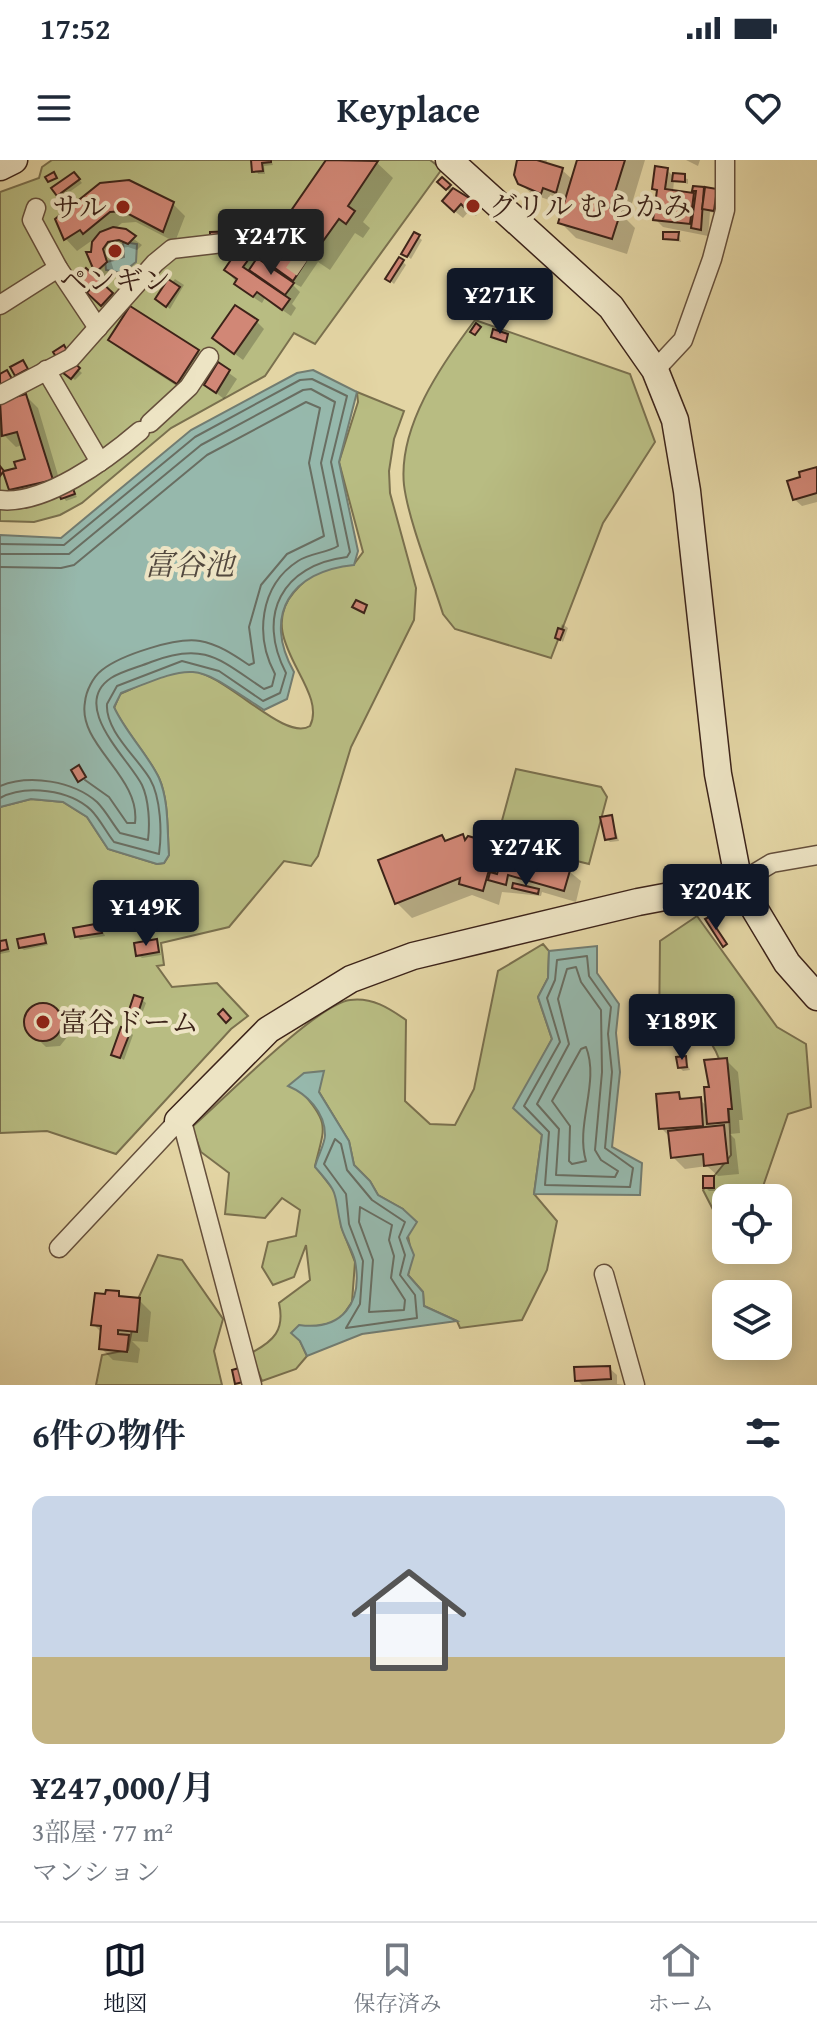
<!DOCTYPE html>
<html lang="ja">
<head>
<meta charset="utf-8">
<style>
	:root { --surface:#fff; --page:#f6f6f7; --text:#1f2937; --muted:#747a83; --line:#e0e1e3; --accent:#111827 }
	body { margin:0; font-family:"Gentium Book Plus","Noto Serif JP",serif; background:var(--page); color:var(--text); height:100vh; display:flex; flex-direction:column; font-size:30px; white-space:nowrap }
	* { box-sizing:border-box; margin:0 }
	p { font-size:26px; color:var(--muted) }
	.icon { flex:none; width:44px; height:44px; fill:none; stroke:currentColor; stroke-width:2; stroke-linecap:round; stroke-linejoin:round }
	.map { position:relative; height:1225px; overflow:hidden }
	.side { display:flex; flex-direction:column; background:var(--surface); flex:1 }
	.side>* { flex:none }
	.controls { position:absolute; left:712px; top:1024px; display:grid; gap:16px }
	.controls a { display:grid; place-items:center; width:80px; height:80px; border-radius:16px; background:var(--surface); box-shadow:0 4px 20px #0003; font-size:40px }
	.price { position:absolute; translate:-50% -68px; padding:0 18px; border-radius:8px; background:var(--accent); color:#fff; font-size:26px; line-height:52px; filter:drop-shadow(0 2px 4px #0008) }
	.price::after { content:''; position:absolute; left:50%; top:48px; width:24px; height:18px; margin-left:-12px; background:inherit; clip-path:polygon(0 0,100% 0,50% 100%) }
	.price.on { background:#222; color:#fff }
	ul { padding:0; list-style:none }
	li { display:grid; align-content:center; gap:16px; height:424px; padding:0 32px }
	li span { display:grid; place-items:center; height:248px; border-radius:16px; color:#555 }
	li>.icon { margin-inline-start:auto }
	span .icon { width:144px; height:144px; fill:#fffc; stroke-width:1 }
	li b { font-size:34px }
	h2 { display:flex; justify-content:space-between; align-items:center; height:96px; padding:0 32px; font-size:34px }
	.status { display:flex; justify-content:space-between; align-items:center; height:56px; padding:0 40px; background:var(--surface); direction:ltr }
	.status svg { height:22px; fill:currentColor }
	header { display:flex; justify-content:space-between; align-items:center; height:104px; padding:0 32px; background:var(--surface); font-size:36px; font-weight:700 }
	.menu { display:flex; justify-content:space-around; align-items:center; height:112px; border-top:2px solid var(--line); background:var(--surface); font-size:22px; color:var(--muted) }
	.menu a { display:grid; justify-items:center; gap:4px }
	.menu .on { color:var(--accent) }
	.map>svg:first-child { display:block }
</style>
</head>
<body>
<div class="status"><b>17:52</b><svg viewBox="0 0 49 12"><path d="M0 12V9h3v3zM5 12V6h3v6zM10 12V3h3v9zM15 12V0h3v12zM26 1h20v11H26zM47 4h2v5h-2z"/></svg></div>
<header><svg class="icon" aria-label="menu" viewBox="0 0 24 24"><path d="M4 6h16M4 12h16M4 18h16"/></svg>Keyplace<svg class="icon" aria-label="heart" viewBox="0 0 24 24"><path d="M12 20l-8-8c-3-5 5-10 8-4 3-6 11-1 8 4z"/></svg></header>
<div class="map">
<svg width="817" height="1225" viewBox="0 0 817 1225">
	<rect width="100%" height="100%" fill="#e3d5a4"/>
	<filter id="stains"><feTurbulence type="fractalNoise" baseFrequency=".0025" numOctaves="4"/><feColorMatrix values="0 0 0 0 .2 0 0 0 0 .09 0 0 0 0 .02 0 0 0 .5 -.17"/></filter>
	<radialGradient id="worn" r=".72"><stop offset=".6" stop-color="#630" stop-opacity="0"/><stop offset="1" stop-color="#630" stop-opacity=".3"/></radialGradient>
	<g fill="#b8bc82" stroke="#7a704e" stroke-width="2">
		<path d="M52 0H430L442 9 315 184 294 173 265 216 171 268 82 343 60 355 34 362 0 361V32L39 18 42 7Z"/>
		<path d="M475 160 630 214 655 282 603 363 551 498 455 469 443 454C432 419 408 359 404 325 398 267 441 205 475 160Z"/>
		<path d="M357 232 404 251 394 279 389 311 390 333 416 428 414 460 351 587 318 696 311 706 284 701 229 767 161 783 164 805 157 806 172 827 217 823 248 856 231 869 116 994 47 971 0 973V647L31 639 63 642 87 657 108 689 157 704 164 703 169 695C167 670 169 641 159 618 147 593 126 573 114 548L120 534C139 526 165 511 185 510 222 508 283 583 310 566 329 528 253 479 294 432 311 412 328 407 354 404L363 392 339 302 358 242Z"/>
		<path d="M516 609 601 627 607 637 589 704 512 685 500 668Z"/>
		<path d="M697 756 777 867 806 884 811 947 788 954 759 1038H726L725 1073 703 1030 731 995C729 961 732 870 684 867 677 867 666 872 659 874L660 781Z"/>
		<path d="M543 784 549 791 548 818 538 837 552 879 536 909 542 975 534 1034 557 1061 547 1110 522 1160 460 1168 457 1161 424 1146 423 1132 408 1115C415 1089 406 1075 403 1049L378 1035 370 1021 354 1005 349 981 319 932 301 931C331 964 324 968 315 1006L339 1037 341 1066 355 1102 352 1142 339 1161 315 1167 300 1181 307 1196 296 1209 262 1221 251 1193C274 1181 285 1170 279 1143L310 1120 306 1085 294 1117 273 1125 262 1107 268 1082 296 1076 300 1050 282 1038 265 1058 225 1054 229 1013 201 992 192 967C222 941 317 844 350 840 372 837 389 848 406 860L405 941 430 964 455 965 474 929 498 811Z"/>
		<path d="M158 1095 182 1100 223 1159 214 1191 222 1225H96L102 1195 128 1190 138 1139Z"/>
	</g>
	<g fill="#96b8ac" stroke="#727c71" stroke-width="2">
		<path d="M123 82 137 84 136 102 122 113 106 110 105 99 107 102 124 97Z"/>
		<path d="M313 210 357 232 339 302 358 391 354 405C291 411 262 455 294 512L287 539 264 550C192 503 200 502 121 533L114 547C126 573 147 593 159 618 169 641 167 670 169 695L164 703 157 704 108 689 87 657 63 642 31 639 0 647V375L61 378 191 270 297 213Z"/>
		<path d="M597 786V813L619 844 616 873 620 912 612 987 642 1003 640 1035 534 1034 542 975 513 948 552 879 538 837 548 818 549 791Z"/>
		<path d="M324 911 319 932 349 981 354 1005 370 1021 378 1035 403 1049 417 1062 407 1078 414 1095 408 1115 423 1132 424 1146 457 1161 362 1174 307 1196 300 1181 291 1173 299 1165C342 1171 363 1143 355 1101 352 1089 344 1078 341 1066 333 1032 341 1036 315 1007 317 997 325 984 325 975 325 952 307 934 288 926L304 913Z"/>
	</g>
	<g fill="#0003">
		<path d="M253 0H271L273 5 264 6 265 14H258Z"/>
		<path d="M329 0H374L393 18 363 62 370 68 363 78 355 73 330 110 318 102 301 127 288 120 300 132 292 144 296 148 291 156 265 138 262 143 244 131 226 110 250 97 274 112 263 98 292 83 280 70Z"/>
		<path d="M519 0H547L546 5 562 10 573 20 580 0H645L627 60 635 68 627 94 576 78 560 62 567 40 550 35 549 40 532 34 523 26Z"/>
		<path d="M686 0H700L698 6Z"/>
		<path d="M667 10 673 16 688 19V24L674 20 673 32 697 39 694 30 716 31 717 53 710 52 708 76 663 67 655 59 659 33 654 28Z"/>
		<path d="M77 17 82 23 61 38 54 29Z"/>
		<path d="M442 20 480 50 476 56 470 50 463 58 452 49 451 33 440 22Z"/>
		<path d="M101 25 173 44 185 56 175 82 136 62 122 63 112 71 120 69 142 85 137 90 128 87 115 89 110 98 114 111 104 119 89 94H92L94 79 77 91 66 79 58 60Z"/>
		<path d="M678 74 681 82 665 79Z"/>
		<path d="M418 77 422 80 411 99 407 96Z"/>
		<path d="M403 102 406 105 394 124 388 119Z"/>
		<path d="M87 111 120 142 110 152 90 133 93 129Z"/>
		<path d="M175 119 184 125 170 149 158 139Z"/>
		<path d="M257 162 264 169 243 200 214 178Z"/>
		<path d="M111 179 197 191 209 203 189 234 123 191Z"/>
		<path d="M72 204 82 213 75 220 65 211Z"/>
		<path d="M218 205 237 219 224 239 206 225Z"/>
		<path d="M26 236 38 248 63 332 71 329 77 337 66 341 61 333 22 341 10 329 0 309 7 313 18 309 27 301 23 285 16 287 5 276 0 277V244Z"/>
		<path d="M817 309V342L802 346 794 339Z"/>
		<path d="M562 464 568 468 563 482 557 477Z"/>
		<path d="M611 657 619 681 610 682 607 679Z"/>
		<path d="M462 676 467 681 502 687 510 696 554 699 581 721 576 742 542 732 541 736 502 732 499 745 472 735 412 758 397 743 442 677 447 683Z"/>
		<path d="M100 765 105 776 80 780 77 776Z"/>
		<path d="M44 776 48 785 24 790 20 787Z"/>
		<path d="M156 781 161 795 142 798 138 795Z"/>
		<path d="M6 782 10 792 0 794V783Z"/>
		<path d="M142 840 146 843 137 867 127 861Z"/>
		<path d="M47 846 66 862 68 876 60 886 46 887 28 870 27 858 34 848Z"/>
		<path d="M130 872 133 875 124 900 114 894Z"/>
		<path d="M685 898 690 910 683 911 680 908Z"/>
		<path d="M726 900 738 912 743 960H739L740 973 730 974 735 979 739 1014 718 1016 707 1006 685 1009 673 997 669 976 661 968 678 934 685 941 700 940 708 947 712 929Z"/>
		<path d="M713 1018 716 1031H709L705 1027Z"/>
		<path d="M118 1133 124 1138 139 1140 151 1152 148 1182 132 1181 140 1189 138 1203 113 1200 101 1188 102 1173 93 1164Z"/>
		<path d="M609 1208 617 1215V1224L625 1225H582L577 1220Z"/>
	</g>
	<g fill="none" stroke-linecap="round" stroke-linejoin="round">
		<g stroke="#696e62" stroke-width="2">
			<path d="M0 384 64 385 195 277 300 220 312 219 347 236 331 302 350 392 347 397C282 405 256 455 286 513L280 533 263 541 219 511 182 501 117 526 107 544C105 571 137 597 150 619 161 638 162 673 159 694L114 682C106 672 100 659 91 650 70 630 26 624 0 638"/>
			<path d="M0 394H69L201 285 303 230 311 229 335 242 321 303 338 386C327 393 310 393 298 401 259 426 255 477 275 514L272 526 264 529C220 500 205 481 151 502 139 507 122 511 111 518 69 546 129 599 142 625 149 640 150 664 148 680L120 673C112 663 106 651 97 642 73 621 30 614 0 626"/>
			<path d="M0 407 61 408 74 405 207 295 306 242 320 248 309 303 324 376 287 394 261 425 249 467 254 503 249 505C234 495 218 484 200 481 176 477 121 495 102 510 93 517 86 531 85 542 77 585 141 616 135 663H127L109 637 85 620"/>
			<path d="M587 796 589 816 611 847 608 874 612 912 605 988 633 1008 630 1027 545 1025 549 972 524 946 560 882 547 838 555 820 557 800Z"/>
			<path d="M576 807 581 822 601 850 602 912 595 990 601 1000 618 1011 615 1017 556 1015 559 969 537 944 569 884 558 839 567 809Z"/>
			<path d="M586 887C600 922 575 965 586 1001L572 1004 569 1001 570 966 552 941 581 889Z"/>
			<path d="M335 979 341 984 347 1010 372 1040 405 1062 399 1077 405 1095 400 1115 415 1135 417 1158 346 1168 360 1144 363 1101 349 1064 346 1034 324 1004Z"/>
			<path d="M360 1047 392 1065 389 1080 394 1096 391 1118 405 1140 404 1150 369 1152 373 1100 359 1062Z"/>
		</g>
	</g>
	<g fill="#d18776" stroke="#3c2319" stroke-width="2">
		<path d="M251 0H271V2L262 3 263 11 252 12Z"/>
		<path d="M326 0 378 1 348 46 355 51 346 64 339 59 313 95 277 71Z"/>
		<path d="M517 0H537L563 8 556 33 543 28 541 34 518 24 514 15Z"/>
		<path d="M577 0H625L610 48 621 51 612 79 558 63Z"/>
		<path d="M655 6 668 8 665 29 694 33 690 64 653 60 657 30 652 29Z"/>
		<path d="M54 12 57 18 48 22 45 17Z"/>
		<path d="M74 12 80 19 57 36 51 28Z"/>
		<path d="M673 13 685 14V22L672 21Z"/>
		<path d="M442 17 451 25 446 30 437 22Z"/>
		<path d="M129 20 174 42 163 72 123 51 110 52 83 74 80 70 64 80 55 59 100 23Z"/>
		<path d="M693 26 704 27 701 70 691 68 696 31H692Z"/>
		<path d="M705 27 717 29 714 51 702 49Z"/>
		<path d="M453 28 474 41 467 50 461 44 454 52 442 41Z"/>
		<path d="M249 57 258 64 249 76 240 69Z"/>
		<path d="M113 67 126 69 136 76 128 84 119 80 108 82 103 89 107 102 95 113 86 92H91L92 82 100 72Z"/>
		<path d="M239 71 240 80 210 81V72Z"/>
		<path d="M414 72 420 75 407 97 401 94Z"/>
		<path d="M663 72H679L678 80 663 79Z"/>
		<path d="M278 73 310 95 293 121 261 98Z"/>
		<path d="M239 88 251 96 243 107 290 139 282 150 257 132 253 137 234 124 237 119 224 110Z"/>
		<path d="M399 97 404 100 390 122 385 119Z"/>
		<path d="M257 98 294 123 285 135 249 110Z"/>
		<path d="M86 108 113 133 101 146 87 133 90 129 78 117Z"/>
		<path d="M168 119 180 127 166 147 155 139Z"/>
		<path d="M235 145 258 160 234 194 212 178Z"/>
		<path d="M130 146 199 190 177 224 108 180Z"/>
		<path d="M476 163 481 167 475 175 470 172Z"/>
		<path d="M493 169 508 174 506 182 491 177Z"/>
		<path d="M64 185 69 194 58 200 53 192Z"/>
		<path d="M23 200 28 209 15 216 10 207Z"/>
		<path d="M72 201 80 208 71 219 62 212Z"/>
		<path d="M218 202 230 210 216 233 204 225Z"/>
		<path d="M7 210 12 219 0 226V214Z"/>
		<path d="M26 234 53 320 9 330 3 312 0 316V306L4 311 16 308 14 302 25 299 17 272 2 276 0 241Z"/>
		<path d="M817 307V333L793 340 787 321 800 317 799 312Z"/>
		<path d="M72 326 75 334 61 339 58 332Z"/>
		<path d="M356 440 367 445 364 453 352 447Z"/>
		<path d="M558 468 564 470 560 480 555 478Z"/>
		<path d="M79 605 86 617 78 622 71 610Z"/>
		<path d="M612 655 616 678 605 680 600 657Z"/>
		<path d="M463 674 465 680 468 676 503 686 495 712 489 710 483 731 459 724 460 718 395 744 378 700 442 675 445 681Z"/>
		<path d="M520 688 555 697 554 703 571 707 564 731 508 715 506 725 488 720 490 712 497 714 502 697 507 699 510 689 519 692Z"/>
		<path d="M513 723 539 729 538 734 512 728Z"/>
		<path d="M709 757 727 784 723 787 705 759Z"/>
		<path d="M101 763 102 773 75 777 73 768Z"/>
		<path d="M44 774 46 783 19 788 17 779Z"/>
		<path d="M157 779 159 792 136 796 134 783Z"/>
		<path d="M6 780 8 789 0 791V781Z"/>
		<path d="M134 835 143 838 134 865 125 862Z"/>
		<circle cx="43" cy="862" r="19"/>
		<path d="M223 849 231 858 226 863 218 854Z"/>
		<path d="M121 867 131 870 120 898 111 895Z"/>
		<path d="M686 896 687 907 678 908 676 897Z"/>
		<path d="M727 898 732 949H728L729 962 707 964 704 927H709L704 900Z"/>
		<path d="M679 932 680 939 701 937 703 966 659 969 656 934Z"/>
		<path d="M724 965 728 1003 704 1006 703 994 671 998 668 971Z"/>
		<rect x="703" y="1016" width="11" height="12"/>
		<path d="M106 1130 119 1131V1136L140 1138 137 1172 118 1170V1174L129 1175 127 1192 99 1189 101 1166 91 1165 95 1133 105 1134Z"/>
		<path d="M610 1206 611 1219 575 1221 574 1207Z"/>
		<path d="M239 1208 243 1222 235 1224 232 1210Z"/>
	</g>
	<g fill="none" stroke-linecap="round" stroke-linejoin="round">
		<path stroke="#c2b188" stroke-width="18" stroke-dasharray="18 9" stroke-linecap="butt" d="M269 85 302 108"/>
		<g stroke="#66503c" stroke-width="21">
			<g id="street">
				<path d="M36 48 32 60 58 108 98 168"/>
				<path d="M0 145 58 108"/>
				<path d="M46 210 100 302"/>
				<path d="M655 210 683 180 712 99 725 50V0"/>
				<path d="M0 235 71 198 155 103 172 89 249 80 269 85"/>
				<path d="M150 263 189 227 209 197"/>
				<path d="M0 340C45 345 106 300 140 271"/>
				<path d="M739 723 772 703 817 695"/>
				<path d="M59 1088 178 961 184 969 252 1225"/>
				<path d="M604 1114 635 1225"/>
			</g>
		</g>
		<g stroke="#3c2319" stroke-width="29">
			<g id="secondary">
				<path d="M449 0 611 147 655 210 675 260 687 331 718 614 739 723 787 803 817 837"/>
				<path d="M0 7 14 0"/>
				<path d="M178 961 268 870 351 819 413 796 638 742 739 723"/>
			</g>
		</g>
		<use href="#street" stroke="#ede4c4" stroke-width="18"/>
		<use href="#secondary" stroke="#ede4c4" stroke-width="26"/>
	</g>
	<g fill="#8f2418" stroke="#ede4c4" stroke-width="3">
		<circle cx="473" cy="46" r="8"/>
		<circle cx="123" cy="47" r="8"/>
		<circle cx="115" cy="91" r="8"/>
		<circle cx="43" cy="862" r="8"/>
	</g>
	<g text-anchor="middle" stroke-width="8" stroke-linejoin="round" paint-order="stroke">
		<g font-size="28" fill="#3c2319" stroke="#ede4c4" text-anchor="start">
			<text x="489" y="56">グリル むらかみ</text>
			<text x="107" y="57" text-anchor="end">サル</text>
			<text x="115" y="130" text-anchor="middle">ペンギン</text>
			<text x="59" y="872">富谷ドーム</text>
		</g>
		<g font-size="30" font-style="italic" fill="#52483e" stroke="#ede4c4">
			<text x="189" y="415">富谷池</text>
		</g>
	</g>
	<rect width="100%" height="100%" filter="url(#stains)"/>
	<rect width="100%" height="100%" fill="url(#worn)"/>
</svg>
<div class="controls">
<a><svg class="icon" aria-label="locate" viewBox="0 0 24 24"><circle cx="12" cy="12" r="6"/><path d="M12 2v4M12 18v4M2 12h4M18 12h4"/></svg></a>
<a><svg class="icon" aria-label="layers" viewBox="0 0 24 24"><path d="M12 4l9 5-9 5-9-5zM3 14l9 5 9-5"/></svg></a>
</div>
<b class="price on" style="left:271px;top:117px">¥247K</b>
<b class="price" style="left:500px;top:176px">¥271K</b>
<b class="price" style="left:526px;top:728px">¥274K</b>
<b class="price" style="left:716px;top:772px">¥204K</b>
<b class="price" style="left:146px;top:788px">¥149K</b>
<b class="price" style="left:682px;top:902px">¥189K</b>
</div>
<section class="side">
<h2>6件の物件<svg class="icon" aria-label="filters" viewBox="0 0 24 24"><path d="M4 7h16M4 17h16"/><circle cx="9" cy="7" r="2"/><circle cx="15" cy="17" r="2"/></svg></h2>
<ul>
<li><span style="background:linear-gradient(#c9d6e8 65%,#c2b280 0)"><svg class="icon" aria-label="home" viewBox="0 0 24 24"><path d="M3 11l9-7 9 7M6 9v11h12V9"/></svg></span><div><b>¥247,000/月</b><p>3部屋 · 77 m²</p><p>マンション</p></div></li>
</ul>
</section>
<nav class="menu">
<a class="on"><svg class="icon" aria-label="map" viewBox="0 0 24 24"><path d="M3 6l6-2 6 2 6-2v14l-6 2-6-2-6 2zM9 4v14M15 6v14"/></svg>地図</a>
<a><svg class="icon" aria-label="saved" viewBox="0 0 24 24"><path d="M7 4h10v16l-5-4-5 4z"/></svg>保存済み</a>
<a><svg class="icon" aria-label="home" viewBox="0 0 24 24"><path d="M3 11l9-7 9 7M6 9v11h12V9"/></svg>ホーム</a>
</nav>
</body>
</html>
